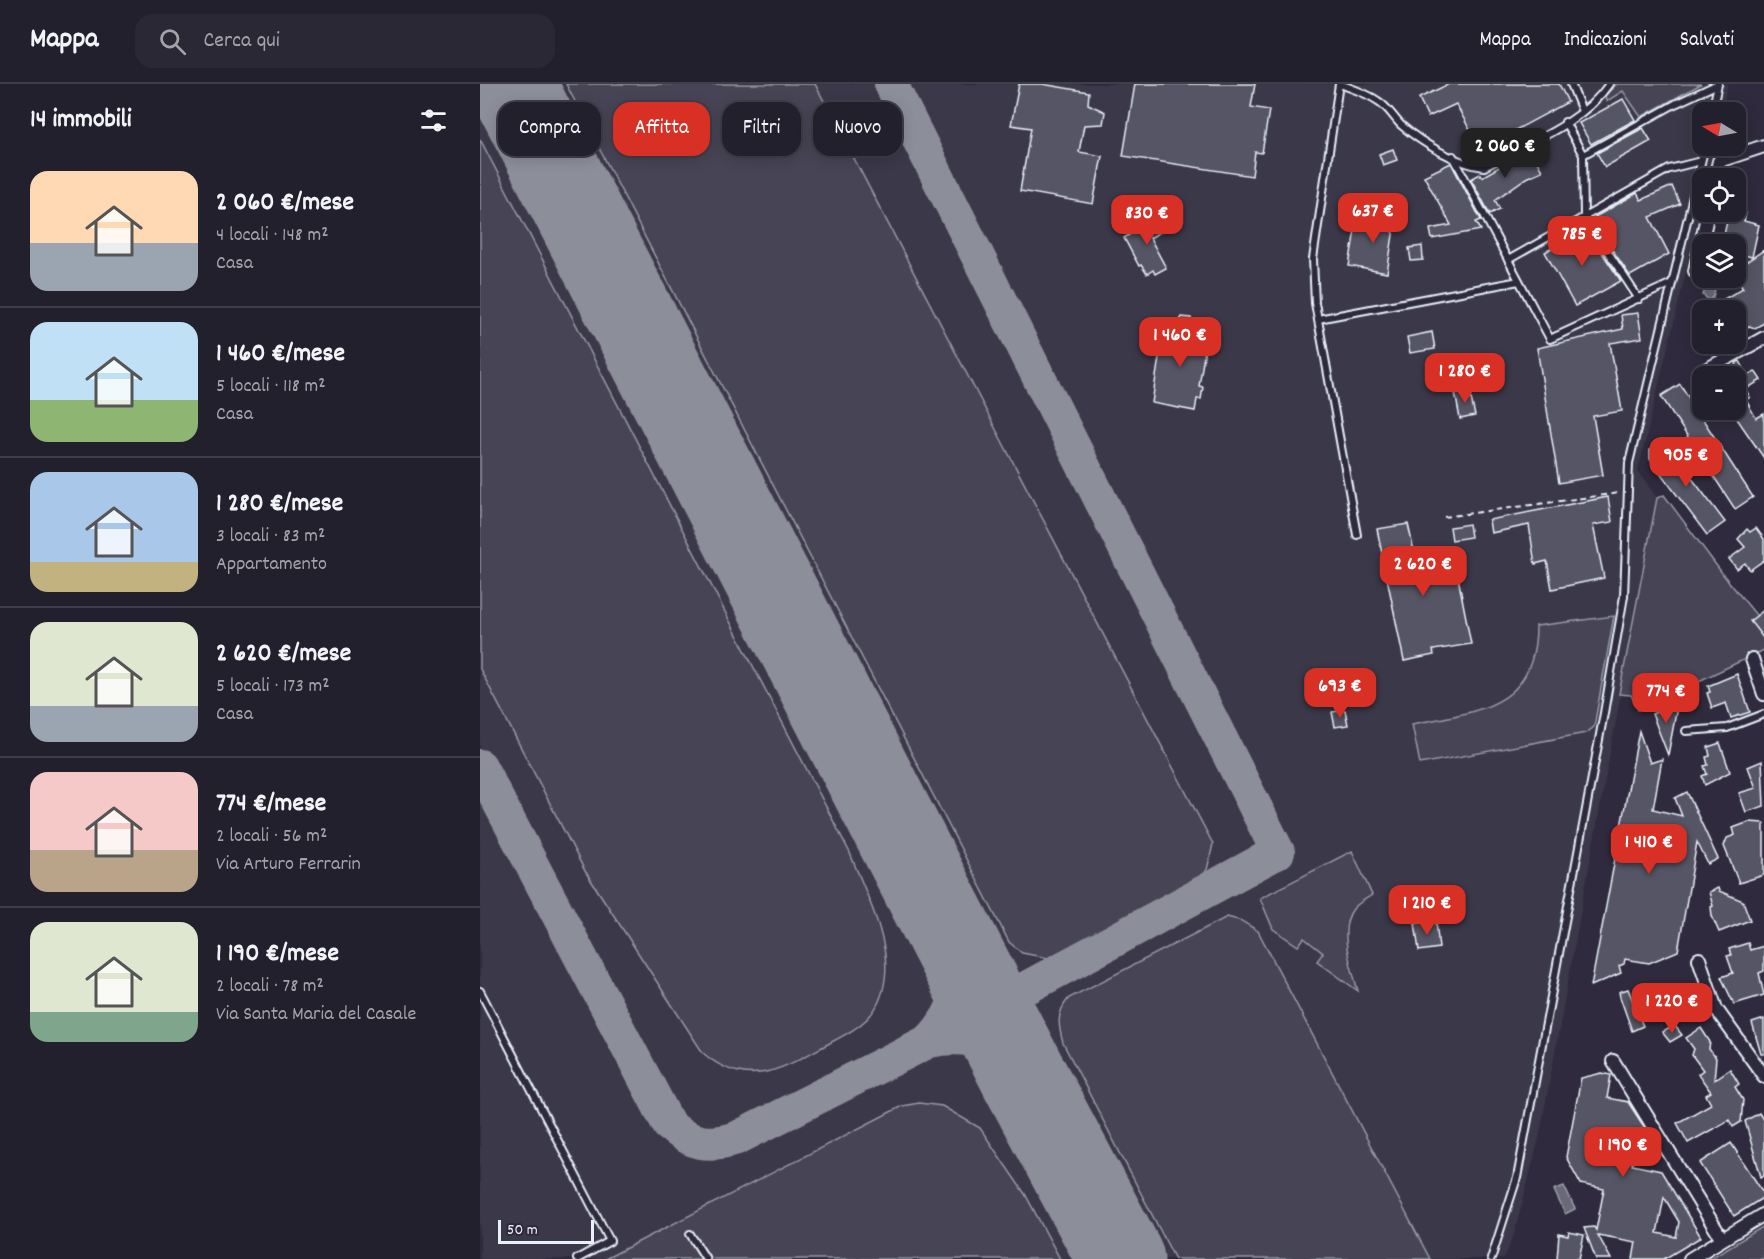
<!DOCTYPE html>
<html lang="it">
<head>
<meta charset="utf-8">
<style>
	:root { --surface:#23202e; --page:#2b2836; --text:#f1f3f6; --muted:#a3a3aa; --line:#403e4a; --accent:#d93025 }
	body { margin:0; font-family:Dekko,sans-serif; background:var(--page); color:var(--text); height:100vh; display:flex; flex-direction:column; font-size:22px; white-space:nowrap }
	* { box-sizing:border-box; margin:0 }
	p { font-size:20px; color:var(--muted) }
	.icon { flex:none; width:33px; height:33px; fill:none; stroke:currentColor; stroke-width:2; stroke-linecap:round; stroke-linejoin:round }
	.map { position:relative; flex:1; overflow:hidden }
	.drawer { display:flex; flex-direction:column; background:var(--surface); width:480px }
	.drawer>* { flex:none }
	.guide { position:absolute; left:18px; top:18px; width:570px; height:54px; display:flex; gap:12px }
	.needle { width:39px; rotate:280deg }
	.fabs { position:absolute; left:1212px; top:18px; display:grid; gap:12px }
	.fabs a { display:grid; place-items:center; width:54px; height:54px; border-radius:12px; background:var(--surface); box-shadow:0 3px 15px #0003,0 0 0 2px var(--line); font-size:30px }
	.scale { position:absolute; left:18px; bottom:15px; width:96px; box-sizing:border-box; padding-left:6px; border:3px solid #e8f1f8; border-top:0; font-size:16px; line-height:21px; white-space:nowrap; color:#e8f1f8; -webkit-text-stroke:4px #2f2a3d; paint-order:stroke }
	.price { position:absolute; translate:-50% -51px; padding:0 14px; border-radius:12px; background:var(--accent); color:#fff; font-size:20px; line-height:39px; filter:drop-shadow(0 2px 3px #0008) }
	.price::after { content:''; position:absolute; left:50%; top:36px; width:18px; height:14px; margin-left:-9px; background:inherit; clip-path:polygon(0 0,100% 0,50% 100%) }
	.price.current { background:#222; color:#fff }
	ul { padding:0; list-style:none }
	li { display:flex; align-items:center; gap:18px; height:150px; padding:0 30px }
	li+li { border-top:2px solid var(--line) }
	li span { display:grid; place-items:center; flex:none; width:168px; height:120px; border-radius:18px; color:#555 }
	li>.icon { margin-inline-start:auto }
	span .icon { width:72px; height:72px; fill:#fffc; stroke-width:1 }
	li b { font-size:26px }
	h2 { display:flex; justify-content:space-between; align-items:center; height:72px; padding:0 30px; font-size:26px }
	.tag { padding:0 21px; border-radius:18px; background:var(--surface); box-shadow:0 3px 15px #0003,0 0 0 2px var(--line); font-size:21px; line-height:54px }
	.tag.current { background:var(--accent); color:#fff }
	header { display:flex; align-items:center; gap:36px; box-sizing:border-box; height:84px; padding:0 30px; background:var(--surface); border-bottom:2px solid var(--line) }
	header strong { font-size:28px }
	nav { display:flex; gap:33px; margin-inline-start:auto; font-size:21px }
	.search { width:420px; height:54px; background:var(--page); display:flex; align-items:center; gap:15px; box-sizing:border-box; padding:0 21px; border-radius:18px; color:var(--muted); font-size:22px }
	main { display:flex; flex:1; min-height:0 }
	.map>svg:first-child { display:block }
</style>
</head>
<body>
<header>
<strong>Mappa</strong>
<div class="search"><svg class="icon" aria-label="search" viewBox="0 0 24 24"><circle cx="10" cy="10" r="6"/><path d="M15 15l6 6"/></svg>Cerca qui</div>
<nav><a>Mappa</a><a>Indicazioni</a><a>Salvati</a></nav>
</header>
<main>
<section class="drawer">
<h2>14 immobili<svg class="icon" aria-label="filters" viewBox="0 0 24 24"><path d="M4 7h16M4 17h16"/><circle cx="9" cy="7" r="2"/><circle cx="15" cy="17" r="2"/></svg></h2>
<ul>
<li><span style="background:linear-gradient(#ffd9b3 60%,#9aa5b1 0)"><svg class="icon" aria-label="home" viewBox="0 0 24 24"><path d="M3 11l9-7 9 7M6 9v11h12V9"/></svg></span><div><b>2 060 €/mese</b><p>4 locali · 148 m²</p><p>Casa</p></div></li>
<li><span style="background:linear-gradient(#bfe0f5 65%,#8fb573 0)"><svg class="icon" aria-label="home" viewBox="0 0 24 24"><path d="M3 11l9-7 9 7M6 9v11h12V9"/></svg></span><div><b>1 460 €/mese</b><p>5 locali · 118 m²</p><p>Casa</p></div></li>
<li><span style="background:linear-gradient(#a9c7e8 75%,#c2b280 0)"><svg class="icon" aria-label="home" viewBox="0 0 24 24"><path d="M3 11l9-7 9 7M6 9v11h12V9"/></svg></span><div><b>1 280 €/mese</b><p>3 locali · 83 m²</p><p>Appartamento</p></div></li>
<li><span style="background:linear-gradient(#dfe7d0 70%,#9aa5b1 0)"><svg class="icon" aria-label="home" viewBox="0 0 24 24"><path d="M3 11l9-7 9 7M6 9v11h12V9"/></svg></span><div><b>2 620 €/mese</b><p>5 locali · 173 m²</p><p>Casa</p></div></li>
<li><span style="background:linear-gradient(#f6c9c9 65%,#b9a48a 0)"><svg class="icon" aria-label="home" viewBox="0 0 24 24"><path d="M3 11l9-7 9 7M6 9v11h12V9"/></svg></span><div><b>774 €/mese</b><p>2 locali · 56 m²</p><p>Via Arturo Ferrarin</p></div></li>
<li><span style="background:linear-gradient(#dfe7d0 75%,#7fa58c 0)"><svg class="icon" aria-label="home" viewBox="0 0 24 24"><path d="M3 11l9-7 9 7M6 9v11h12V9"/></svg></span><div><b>1 190 €/mese</b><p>2 locali · 78 m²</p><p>Via Santa Maria del Casale</p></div></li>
</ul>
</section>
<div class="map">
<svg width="1284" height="1175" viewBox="0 0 1284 1175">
	<rect width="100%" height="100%" fill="#2f2a3d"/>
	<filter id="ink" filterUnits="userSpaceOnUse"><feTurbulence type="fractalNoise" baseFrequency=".0167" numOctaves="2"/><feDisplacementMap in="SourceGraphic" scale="12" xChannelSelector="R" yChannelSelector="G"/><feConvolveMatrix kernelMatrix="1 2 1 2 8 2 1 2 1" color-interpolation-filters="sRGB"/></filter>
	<g filter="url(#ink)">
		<path fill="#3b3749" d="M0 0H1248L1241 28H1222V62H1234L1226 94H1222V112L1206 188 1158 387 1177 414 1059 1055 1034 1151 1024 1175H0Z"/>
		<g fill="#464455" stroke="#979aa6" stroke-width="1.5">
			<path d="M86 0H335L733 760 727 786 718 796 568 874 542 869 529 858Z"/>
			<path d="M1137 0H1221L1161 33 1143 7 1127 17 1124 12Z"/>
			<path d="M0 55 370 769C384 806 411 856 405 895 400 935 376 945 344 962 302 985 267 1007 223 969L105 787 0 585Z"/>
			<path d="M1184 411 1245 493 1277 532 1284 555V566L1158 626 1151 611 1139 610 1177 414Z"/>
			<path d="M1134 532 1114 643 1106 649 940 680 932 640C997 627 1056 625 1056 542Z"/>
			<path d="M872 767 892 811C886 815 878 819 873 825 857 846 872 884 878 907L837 877 843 869 824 854 818 862 793 845 780 814Z"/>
			<path d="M747 833 762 837 778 847 950 1175H695L583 959C578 941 576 929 589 914Z"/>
			<path d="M439 1019 462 1022 500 1044 545 1110 580 1175H125L422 1022Z"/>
			<path d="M1284 1142V1175H1229Z"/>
		</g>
		<g fill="#696978" stroke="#9c9fab" stroke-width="1.5">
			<path d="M1233 196 1237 198 1233 213 1229 216 1223 211 1228 197Z"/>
			<path d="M1084 1102 1095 1125 1085 1130 1074 1106Z"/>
		</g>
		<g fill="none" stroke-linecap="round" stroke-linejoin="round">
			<g stroke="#8c8e9a" stroke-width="34">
				<path d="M411 0 798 768 509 924"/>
				<path d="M0 682 189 1041C211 1060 229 1063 257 1054L449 957C495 948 517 960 545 995"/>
				<path d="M449 957C480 925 483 898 475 857"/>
			</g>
			<path stroke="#8c8e9a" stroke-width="87" d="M32 0 545 995 641 1175"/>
		</g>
		<g fill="#575565" stroke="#e8f1f8" stroke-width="1.5" fill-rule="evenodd">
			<path d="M539 0H562L609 8 608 20 625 28 623 40 604 41 599 68 622 72 613 120 540 107 551 44 531 41Z"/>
			<path d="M655 0H775L771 23 789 26 782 69 775 68 772 92 643 72Z"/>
			<path d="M969 0H1079L1088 18 1000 65 976 20 948 33 939 14Z"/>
			<path d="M1143 15 1155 36 1111 60 1099 39Z"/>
			<path d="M1163 44 1171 57 1125 83 1117 69Z"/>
			<path d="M913 65 917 76 903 81 899 70Z"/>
			<path d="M1050 65 1062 87 1046 94 1015 116 1020 125 1010 130 991 95 1000 90 1002 93Z"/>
			<path d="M971 79 1001 136 996 138 1001 146 952 155 950 145 971 141 944 92Z"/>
			<path d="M1192 102 1200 120 1170 133 1189 170 1150 192 1115 140 1118 138 1115 133 1157 109 1161 116Z"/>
			<path d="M1249 128 1266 129 1264 137 1279 141 1272 173 1256 169V160H1242Z"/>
			<path d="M902 130 916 132 907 189 869 182 877 134 900 139Z"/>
			<path d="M680 131 687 144 670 154 686 184 675 190 673 186 667 190 661 181 659 182 644 154Z"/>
			<path d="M1106 145 1141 197 1095 222 1065 168Z"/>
			<path d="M942 162 943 176 931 177 929 164Z"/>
			<path d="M1284 166V239L1275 244 1269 242 1256 250V226H1241L1244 215 1263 204 1256 192V185Z"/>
			<path d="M1158 229 1162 254 1130 259 1142 327 1113 332 1123 391 1079 399 1057 264 1143 245 1141 231Z"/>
			<path d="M701 233 711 234 712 251 727 253 719 302 723 303 721 315H717L715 327 672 319 683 247 697 249Z"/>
			<path d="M952 248 955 265 930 269 927 253Z"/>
			<path d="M1260 277 1268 292 1275 287 1281 296 1266 305 1270 313 1266 316 1276 334 1284 330V374L1251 326H1256V298L1259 304 1262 303 1256 279Z"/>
			<path d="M1200 300 1273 413 1255 425 1181 312Z"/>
			<path d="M989 305 995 332 980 335 975 308Z"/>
			<path d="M1183 356 1245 438 1227 451 1170 375V366Z"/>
			<path d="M1128 413 1132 438 1113 441 1124 494 1072 505 1067 477 1055 480 1049 441 1011 449 1009 436Z"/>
			<path d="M928 440 937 481 974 473 991 560 953 566 954 571 924 577 897 445Z"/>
			<path d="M989 440 991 453 972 456 970 443Z"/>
			<path d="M1276 444 1284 455V476L1270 486 1265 479 1257 485 1249 475 1265 463 1258 455 1267 445 1270 448Z"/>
			<path d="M1284 526V555L1270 537Z"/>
			<path d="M1257 590 1270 628 1251 634 1246 619 1232 624 1227 609 1230 608 1228 602Z"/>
			<path d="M1198 618 1188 671 1172 630Z"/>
			<path d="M865 626 868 641 855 643 852 628Z"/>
			<path d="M1159 647 1170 679 1182 675 1173 725 1202 732 1195 714 1207 708 1238 775 1228 780 1217 758 1198 867 1169 879 1145 875 1144 880 1139 882 1141 889 1111 902Z"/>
			<path d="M1240 659 1250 688 1225 701 1222 692 1227 690 1224 682 1228 681 1226 673 1230 672 1228 663Z"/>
			<path d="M1282 677 1284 722 1266 728 1259 709 1276 704 1268 683Z"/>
			<path d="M1269 738 1284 739V791L1259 799 1244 762 1247 754 1255 751 1253 744Z"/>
			<path d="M1238 804 1239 807 1263 817 1270 836 1239 848 1232 832 1231 823 1233 822 1229 808Z"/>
			<path d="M956 837 959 864 939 867 935 839Z"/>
			<path d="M1268 859 1270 866 1284 862V887L1279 889 1284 911 1254 920 1241 893 1253 889 1247 872 1251 871 1249 865Z"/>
			<path d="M1148 905 1163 942 1152 947 1140 913 1139 908Z"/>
			<path d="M1284 935V970H1281L1272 939Z"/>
			<path d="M1195 942 1202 951 1190 958 1182 948Z"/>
			<path d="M1221 944 1230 958 1229 965 1236 974 1234 996 1250 985 1259 1000 1255 1003 1263 1016 1261 1038 1253 1043 1249 1036 1208 1059 1197 1039 1231 1020 1226 1011 1231 1008 1218 990 1223 986 1212 971 1214 965 1206 954Z"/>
			<path d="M1122 989 1131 991 1127 1014 1148 1018 1165 1044 1163 1053 1158 1052 1152 1081 1181 1087 1221 1153 1184 1175H1153L1156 1158 1118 1151 1131 1175H1116L1104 1144 1114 1143 1116 1146 1124 1105 1101 1100 1086 1073 1101 994ZM1184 1113 1199 1138 1196 1153 1177 1149Z"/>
			<path d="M1279 1029 1284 1037V1092L1281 1093 1265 1037Z"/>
			<path d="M1251 1059 1284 1110V1113L1254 1132 1220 1079Z"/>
			<path d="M1089 1148 1104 1151 1099 1175H1077L1079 1150 1088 1152Z"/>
		</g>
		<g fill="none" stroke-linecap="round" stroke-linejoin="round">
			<g stroke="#e8f1f8" stroke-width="10">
				<g id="service">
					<path d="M859 0 833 175 835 219 877 451"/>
					<path d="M860 0C873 5 887 9 898 17 908 23 913 33 921 41 942 59 976 80 1004 83 1046 60 1102 40 1129 0"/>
					<path d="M1091 0 1102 27"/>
					<path d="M1232 28 1238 0"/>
					<path d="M1085 38 1103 71 1104 132 1159 215"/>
					<path d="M1103 71 1195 20 1238 0"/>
					<path d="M973 72 1070 255 1192 199"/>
					<path d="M1028 176 1189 85 1221 77"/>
					<path d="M838 235 1039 197"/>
					<path d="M1206 647 1247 644 1284 630"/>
					<path d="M0 907 130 1157 97 1175"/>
					<path d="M210 1150 226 1175"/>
					<path d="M1011 1175 1037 1094 1124 629 1144 512 1149 379 1225 62"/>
				</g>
			</g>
			<g stroke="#e8f1f8" stroke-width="16">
				<g id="minor">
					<path d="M1235 94 1239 77 1284 62"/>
					<path d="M1215 187 1228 128"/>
					<path d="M1220 289 1284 254"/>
					<path d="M1272 575 1284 610"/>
					<path d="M1219 875 1236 925 1284 992"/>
					<path d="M1133 977 1242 1155"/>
					<path d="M1210 1175 1284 1130"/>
				</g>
			</g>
			<path stroke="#e8f1f8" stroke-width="2" stroke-dasharray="6 4.5" stroke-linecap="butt" d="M964 433 1139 409"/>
			<use href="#service" stroke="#2f2a3d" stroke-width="6"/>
			<use href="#minor" stroke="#2f2a3d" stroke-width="12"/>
		</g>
	</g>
</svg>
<div class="fabs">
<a><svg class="needle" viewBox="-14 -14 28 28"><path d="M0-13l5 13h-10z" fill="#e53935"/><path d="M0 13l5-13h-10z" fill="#a3a3aa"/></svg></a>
<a><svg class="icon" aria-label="locate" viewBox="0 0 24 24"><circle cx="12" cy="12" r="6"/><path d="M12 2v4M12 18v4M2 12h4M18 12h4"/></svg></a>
<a><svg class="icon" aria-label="layers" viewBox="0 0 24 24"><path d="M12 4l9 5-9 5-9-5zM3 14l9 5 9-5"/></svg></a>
<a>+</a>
<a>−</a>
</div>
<div class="scale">50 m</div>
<b class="price current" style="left:1025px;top:95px">2 060 €</b>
<b class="price" style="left:893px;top:160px">637 €</b>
<b class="price" style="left:667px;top:162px">830 €</b>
<b class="price" style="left:1102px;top:183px">785 €</b>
<b class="price" style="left:700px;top:284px">1 460 €</b>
<b class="price" style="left:985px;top:320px">1 280 €</b>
<b class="price" style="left:1206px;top:404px">905 €</b>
<b class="price" style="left:943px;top:513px">2 620 €</b>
<b class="price" style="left:860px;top:635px">693 €</b>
<b class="price" style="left:1186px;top:640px">774 €</b>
<b class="price" style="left:1169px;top:791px">1 410 €</b>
<b class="price" style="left:947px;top:852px">1 210 €</b>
<b class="price" style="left:1192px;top:950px">1 220 €</b>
<b class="price" style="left:1143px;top:1094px">1 190 €</b>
<div class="guide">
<a class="tag">Compra</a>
<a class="tag current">Affitta</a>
<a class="tag">Filtri</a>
<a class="tag">Nuovo</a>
</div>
</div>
</main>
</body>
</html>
